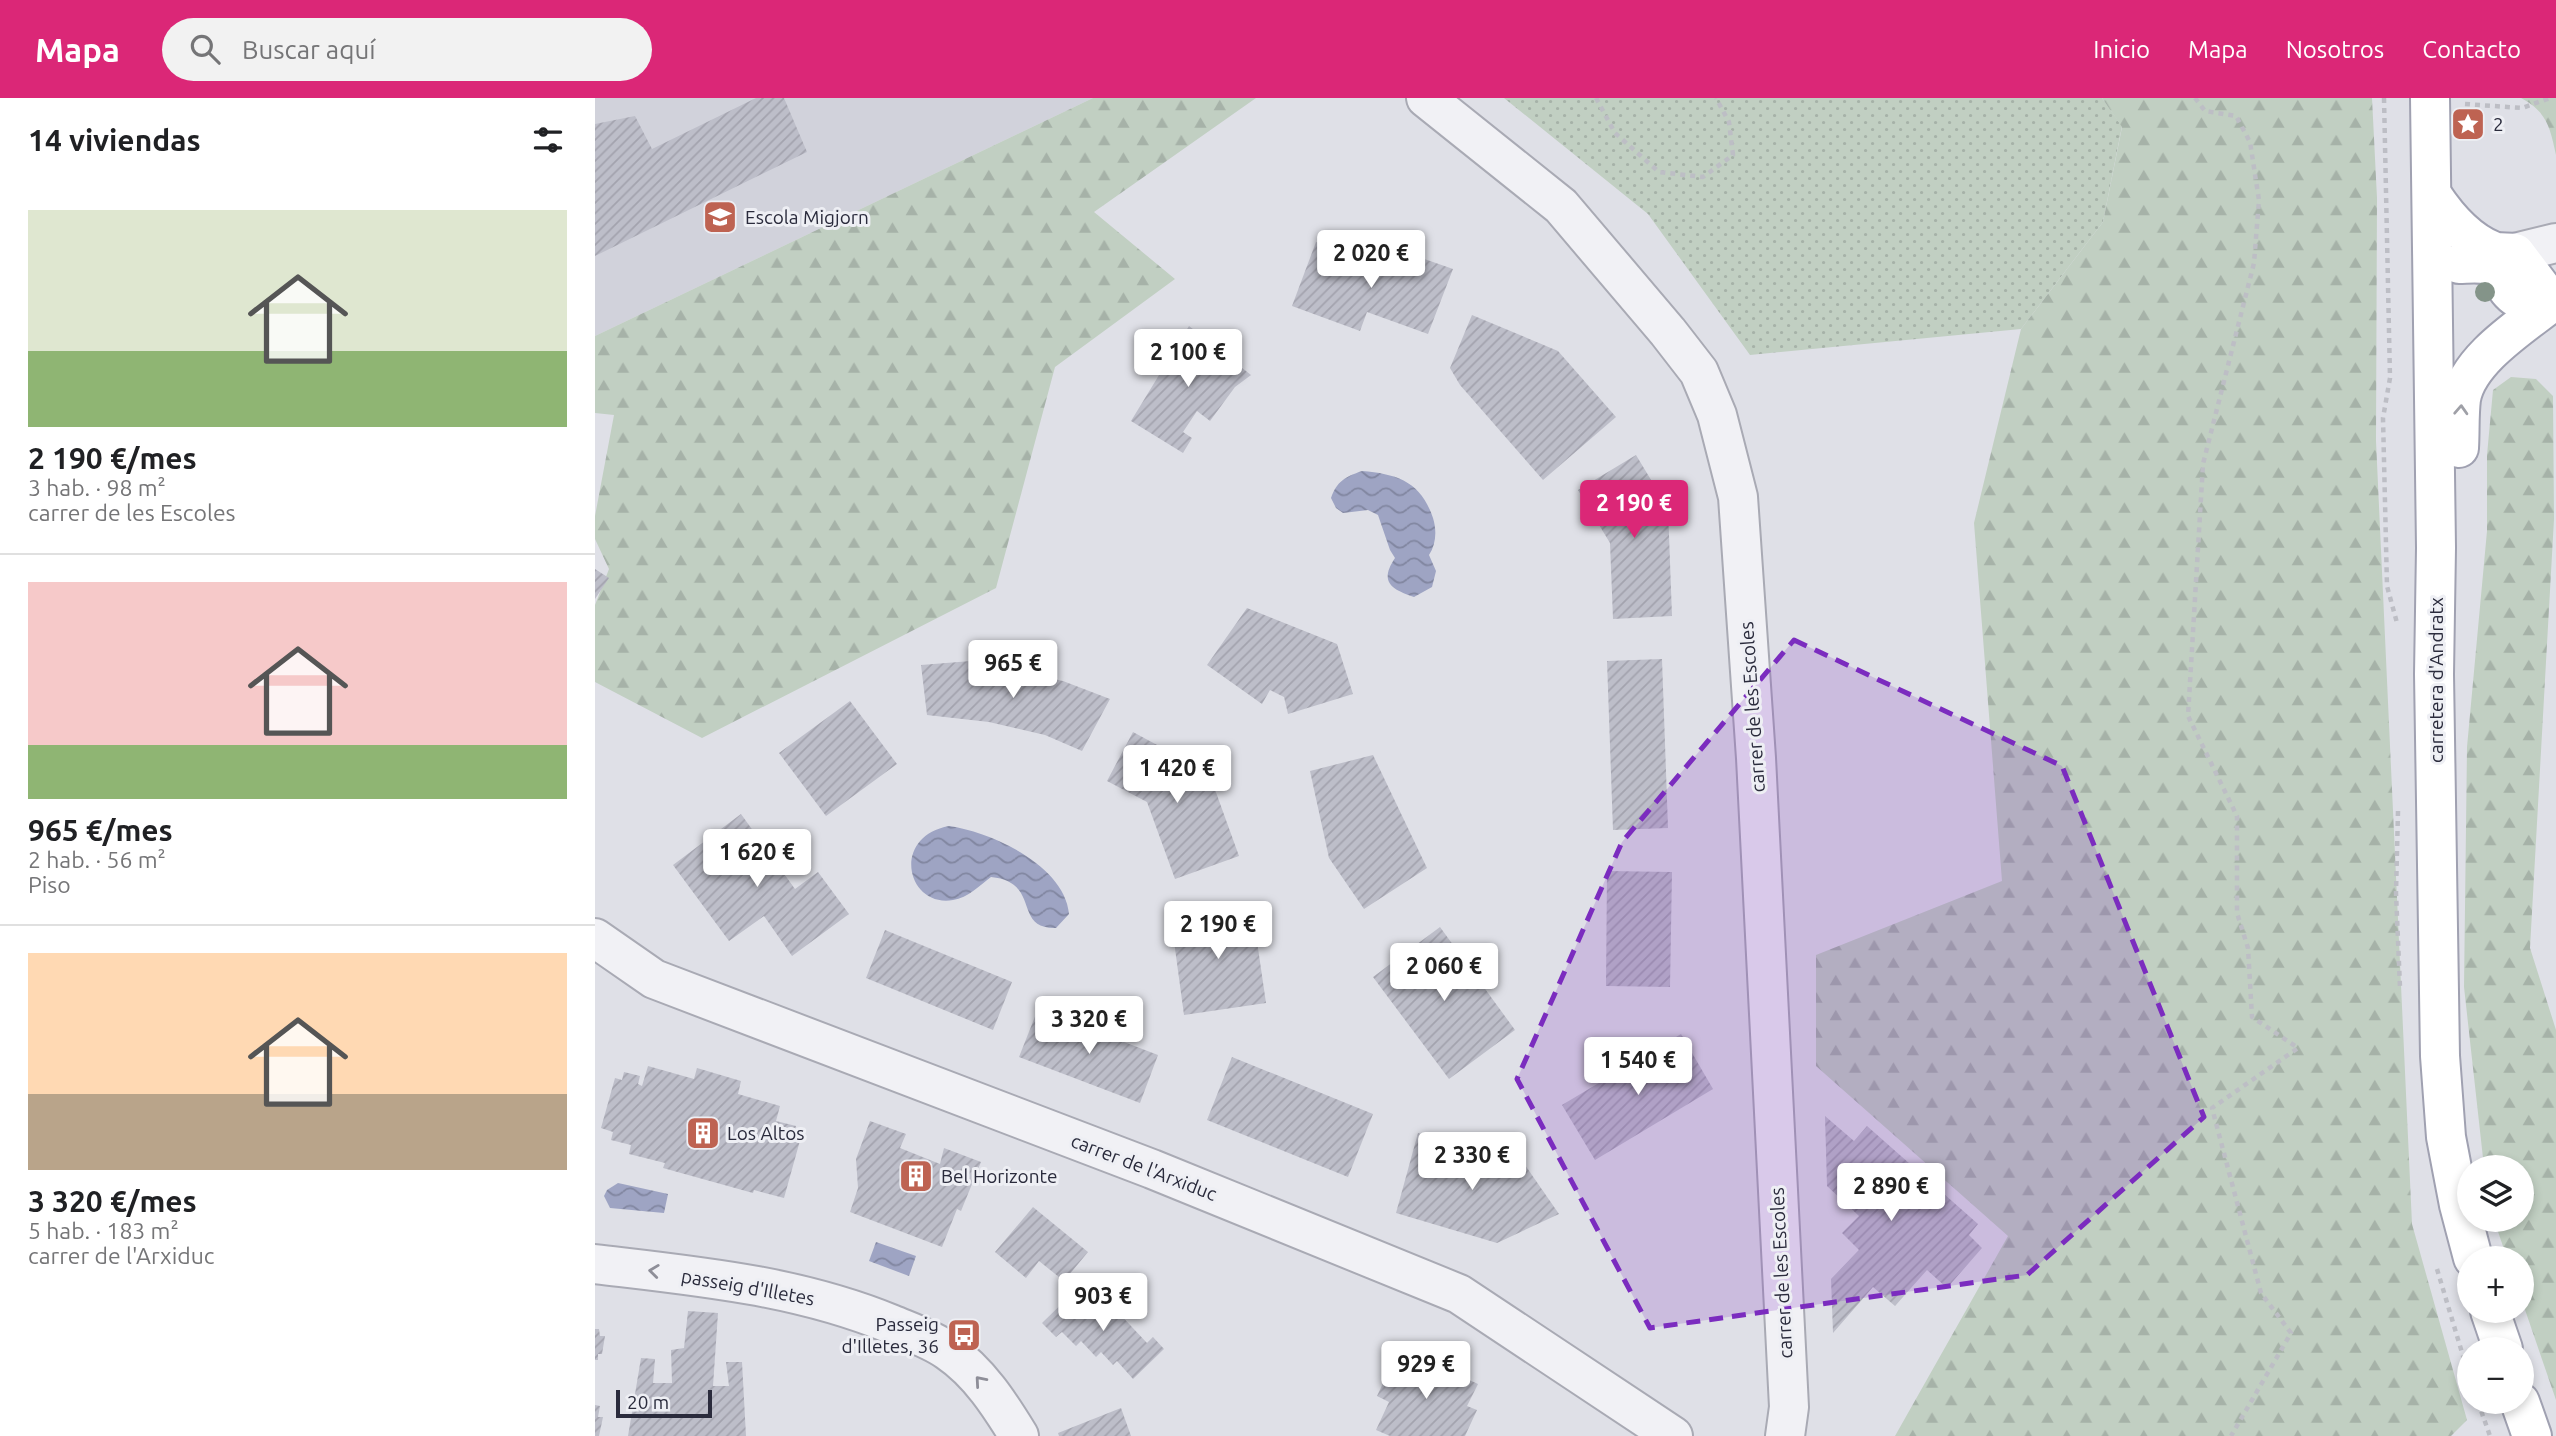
<!DOCTYPE html>
<html lang="es">
<head>
<meta charset="utf-8">
<style>
	:root { --surface:#fff; --page:#f2f2f2; --text:#202124; --muted:#757577; --line:#e0e0e0; --accent:#db2777 }
	body { margin:0; font-family:Ubuntu,sans-serif; background:var(--page); color:var(--text); height:100vh; display:flex; flex-direction:column; font-size:26px; white-space:nowrap }
	* { box-sizing:border-box; margin:0 }
	p { font-size:23px; color:var(--muted) }
	.icon { flex:none; width:38px; height:38px; fill:none; stroke:currentColor; stroke-width:2; stroke-linecap:round; stroke-linejoin:round }
	.map { position:relative; flex:1; overflow:hidden }
	.details { display:flex; flex-direction:column; background:var(--surface); width:595px }
	.details>* { flex:none }
	.buttons { position:absolute; left:1862px; top:1057px; display:grid; gap:14px }
	.buttons a { display:grid; place-items:center; width:77px; height:77px; border-radius:50%; background:var(--surface); box-shadow:0 4px 10px #0003; font-size:35px }
	.scale { position:absolute; left:21px; bottom:18px; width:96px; box-sizing:border-box; padding-left:7px; border:4px solid #2a2b3c; border-top:0; font-size:19px; line-height:24px; white-space:nowrap; color:#2a2b3c; -webkit-text-stroke:5px #eeeff4; paint-order:stroke }
	.price { position:absolute; translate:-50% -60px; padding:0 16px; border-radius:7px; background:#fff; color:#222; font-size:23px; line-height:46px; filter:drop-shadow(0 2px 4px #0008) }
	.price::after { content:''; position:absolute; left:50%; top:42px; width:21px; height:16px; margin-left:-10px; background:inherit; clip-path:polygon(0 0,100% 0,50% 100%) }
	.price.current { background:var(--accent); color:#fff }
	ul { padding:0; list-style:none }
	li { display:grid; align-content:center; gap:14px; height:371px; padding:0 28px }
	li+li { border-top:2px solid var(--line) }
	li span { display:grid; place-items:center; height:217px; border-radius:0px; color:#555 }
	li>.icon { margin-inline-start:auto }
	span .icon { width:126px; height:126px; fill:#fffc; stroke-width:1 }
	li b { font-size:30px }
	h2 { display:flex; justify-content:space-between; align-items:center; height:84px; padding:0 28px; font-size:30px }
	header { display:flex; align-items:center; gap:42px; box-sizing:border-box; height:98px; padding:0 35px; background:var(--accent); color:#fff }
	header strong { font-size:33px }
	nav { display:flex; gap:38px; margin-inline-start:auto; font-size:24px }
	.search { width:490px; height:63px; background:var(--page); display:flex; align-items:center; gap:18px; box-sizing:border-box; padding:0 24px; border-radius:38px; color:var(--muted); font-size:26px }
	main { display:flex; flex:1; min-height:0 }
	.map>svg:first-child { display:block }
</style>
</head>
<body>
<header>
<strong>Mapa</strong>
<div class="search"><svg class="icon" aria-label="search" viewBox="0 0 24 24"><circle cx="10" cy="10" r="6"/><path d="M15 15l6 6"/></svg>Buscar aquí</div>
<nav><a>Inicio</a><a>Mapa</a><a>Nosotros</a><a>Contacto</a></nav>
</header>
<main>
<section class="details">
<h2>14 viviendas<svg class="icon" aria-label="filters" viewBox="0 0 24 24"><path d="M4 7h16M4 17h16"/><circle cx="9" cy="7" r="2"/><circle cx="15" cy="17" r="2"/></svg></h2>
<ul>
<li><span style="background:linear-gradient(#dfe7d0 65%,#8fb573 0)"><svg class="icon" aria-label="home" viewBox="0 0 24 24"><path d="M3 11l9-7 9 7M6 9v11h12V9"/></svg></span><div><b>2 190 €/mes</b><p>3 hab. · 98 m²</p><p>carrer de les Escoles</p></div></li>
<li><span style="background:linear-gradient(#f6c9c9 75%,#8fb573 0)"><svg class="icon" aria-label="home" viewBox="0 0 24 24"><path d="M3 11l9-7 9 7M6 9v11h12V9"/></svg></span><div><b>965 €/mes</b><p>2 hab. · 56 m²</p><p>Piso</p></div></li>
<li><span style="background:linear-gradient(#ffd9b3 65%,#b9a48a 0)"><svg class="icon" aria-label="home" viewBox="0 0 24 24"><path d="M3 11l9-7 9 7M6 9v11h12V9"/></svg></span><div><b>3 320 €/mes</b><p>5 hab. · 183 m²</p><p>carrer de l'Arxiduc</p></div></li>
</ul>
</section>
<div class="map">
<svg width="1961" height="1338" viewBox="0 0 1961 1338">
	<defs>
		<pattern id="grass-dots" width="8" height="8" patternUnits="userSpaceOnUse" patternTransform="scale(1.75)"><rect width="8" height="8" fill="#c1cfc2"/><path d="M2 2h.1M6 6h.1" fill="none" stroke="#a6b2a8" stroke-width="1.8" stroke-linecap="round"/></pattern>
		<pattern id="forest-firs" width="22" height="20" patternUnits="userSpaceOnUse" patternTransform="scale(1.75)"><rect width="22" height="20" fill="#c1cfc2"/><path d="M5 1l3.5 6h-7zM16 11l3.5 6h-7z" fill="#a6b2a8"/></pattern>
		<pattern id="water-waves" width="16" height="10" patternUnits="userSpaceOnUse" patternTransform="scale(1.75)"><rect width="16" height="10" fill="#9ea4c3"/><path d="M0 5q4-4 8 0t8 0" fill="none" stroke="#8186a0"/></pattern>
		<pattern id="building-hatch" width="6" height="6" patternUnits="userSpaceOnUse" patternTransform="scale(1.75)"><rect width="6" height="6" fill="#bdbec9"/><path d="M-1 1l2-2M0 6l6-6M5 7l2-2" fill="none" stroke="#a3a3ae"/></pattern>
	</defs>
	<rect width="100%" height="100%" fill="#dfe0e7"/>
	<path fill="#d1d2db" d="M0 0H498L0 238Z"/>
	<path fill="url(#grass-dots)" d="M909 0H1507L1527 28 1508 124 1426 231 1155 257 1053 116Z"/>
	<g fill="url(#forest-firs)">
		<path d="M498 0H661L499 114 580 181 460 269 401 490 107 640 0 584V507L14 471 0 441V418L19 317 0 315V238Z"/>
		<path d="M1507 0H1777L1782 100 1781 343 1817 1126 1872 1322 1856 1338H1300L1413 1138 1221 968V857L1407 783 1379 425 1426 231 1508 124 1527 29Z"/>
		<path d="M1926 0H1961V57C1955 29 1952 14 1926 0Z"/>
		<path d="M1916 279 1941 281 1958 298 1959 421 1935 850 1961 932V1302L1927 1203V1160H1912L1899 1122H1927V1069H1889L1869 889 1872 649 1892 433V357L1898 292Z"/>
	</g>
	<g fill="url(#water-waves)">
		<path d="M767 373C803 376 826 384 838 420 842 433 841 446 834 457L841 473 837 489 819 499C796 491 784 484 800 460L795 452 783 417 773 412 748 415 741 410 736 400C742 383 750 379 767 373Z"/>
		<path d="M354 728C397 734 470 768 474 816L461 830C417 831 447 784 396 779 385 787 373 800 358 802 312 810 295 739 354 728Z"/>
		<path d="M23 1085 73 1096 69 1115 15 1110 9 1098 12 1092Z"/>
		<path d="M281 1144 321 1158 314 1178 274 1163Z"/>
	</g>
	<g fill="url(#building-hatch)">
		<path d="M161 0H189L212 54 0 158V26L40 18 57 51Z"/>
		<path d="M721 144 810 176 818 157 858 171 833 236 772 214 765 233 697 208Z"/>
		<path d="M877 217 963 253 1021 319 948 382 865 287 855 270Z"/>
		<path d="M594 228 656 277 640 289 615 323 602 313 588 334 597 340 588 355 536 323Z"/>
		<path d="M1041 357 1073 410 1077 518 1018 521 1015 445 983 392Z"/>
		<path d="M0 471 14 480 0 501Z"/>
		<path d="M652 510 742 546 758 596 693 616 689 599 675 592 667 606 612 567Z"/>
		<path d="M1067 561 1073 730 1018 732 1012 563Z"/>
		<path d="M376 563 468 583 515 601 487 653 450 637 394 624 332 617 326 567Z"/>
		<path d="M255 603 302 666 231 718 184 655Z"/>
		<path d="M538 634 614 675 644 758 580 781 552 704 512 683Z"/>
		<path d="M778 657 832 770 769 811 734 760 715 673Z"/>
		<path d="M146 716 200 791 223 774 254 816 197 858 169 818 134 843 78 767Z"/>
		<path d="M1012 773 1077 774 1075 889 1011 888Z"/>
		<path d="M657 809 671 905 589 917 576 821Z"/>
		<path d="M845 829 920 932 854 981 778 879Z"/>
		<path d="M290 832 417 884 398 932 271 880Z"/>
		<path d="M443 911 563 957 545 1005 424 959Z"/>
		<path d="M1086 936 1118 991 1000 1062 967 1007Z"/>
		<path d="M637 959 778 1016 753 1079 612 1022Z"/>
		<path d="M53 968 99 981 102 970 146 983 143 996 185 1008 181 1023 201 1028 199 1037 206 1039 189 1100 159 1092 158 1095 68 1070 70 1065 34 1056 36 1047 16 1042 18 1034 6 1030 20 980 27 982 29 974 45 978 43 986 47 988Z"/>
		<path d="M1230 1018 1259 1043 1272 1028 1383 1126 1374 1137 1387 1150 1352 1190 1332 1172 1300 1208 1278 1189 1238 1235 1236 1181 1264 1152 1247 1135 1264 1118 1232 1088Z"/>
		<path d="M275 1023 311 1036 305 1050 345 1066 349 1050 386 1064 366 1113 362 1111 347 1149 255 1114 263 1090 261 1061Z"/>
		<path d="M823 1035 930 1067 964 1116 902 1145 801 1115Z"/>
		<path d="M438 1109 493 1154 469 1183 444 1163 431 1180 400 1154Z"/>
		<path d="M484 1189 496 1202 500 1199 516 1215 520 1211 552 1245 558 1239 569 1251 538 1281 522 1263 518 1267 506 1254 501 1259 486 1243 481 1248 467 1234 461 1239 447 1225Z"/>
		<path d="M93 1213 123 1215 118 1288H134L131 1264H147L151 1338H33L46 1260 60 1261 58 1285H77L76 1252 89 1250Z"/>
		<path d="M0 1231H4L5 1238H10L7 1256H3V1262H0Z"/>
		<path d="M816 1255 883 1286 872 1308 882 1312 870 1338H795L781 1332 794 1304 782 1298 797 1266 808 1271Z"/>
		<path d="M0 1307 5 1308 3 1319H8L4 1338H0Z"/>
		<path d="M526 1310 536 1338H464L463 1335Z"/>
	</g>
	<g fill="none" stroke-linecap="round" stroke-linejoin="round">
		<g stroke="#a9aab4" stroke-width="42">
			<g id="minor">
				<path d="M831 0 966 108 1073 234 1104 274 1122 317 1143 399 1161 660 1194 1309 1190 1338"/>
				<path d="M1920 155 1961 145"/>
				<path d="M0 840 59 881 557 1071 864 1196 1078 1338"/>
				<path d="M0 1166C101 1178 201 1187 296 1226 315 1234 336 1241 353 1253 384 1274 405 1307 424 1338"/>
			</g>
		</g>
		<g stroke="#a0a1b1" stroke-width="42">
			<g id="major">
				<path d="M1835 0 1841 450 1839 576 1845 958 1851 1039 1864 1107 1878 1160"/>
				<path d="M1838 98C1852 119 1873 143 1898 153 1905 155 1913 154 1920 155L1957 204"/>
				<path d="M1864 166C1876 166 1894 163 1903 173 1906 177 1908 184 1911 189 1922 206 1938 206 1957 204"/>
				<path d="M1864 350C1865 334 1864 317 1866 301 1873 261 1927 228 1957 204"/>
				<path d="M1895 1213 1908 1251"/>
				<path d="M1925 1304 1937 1338"/>
			</g>
		</g>
		<g stroke="#bdbec5" stroke-width="4.5" stroke-dasharray="5 5" stroke-linecap="butt">
			<path d="M1001 0 1020 35 1064 74 1108 79 1138 57 1134 24 1121 0"/>
			<path d="M1600 0 1610 13 1641 18 1655 44 1664 102 1659 165 1608 366 1593 618 1642 718V815L1653 850 1657 919 1703 950 1617 1010 1666 1195 1696 1235 1636 1338"/>
			<path d="M1789 0 1795 280 1788 320 1792 488 1802 525"/>
			<path d="M1870 6 1927 10 1955 0"/>
			<path d="M1803 713 1801 795 1805 889"/>
			<path d="M1842 1171 1874 1278"/>
			<path d="M1883 1304 1895 1338"/>
		</g>
		<use href="#minor" stroke="#f1f1f5" stroke-width="38"/>
		<use href="#major" stroke="#fff" stroke-width="38"/>
	</g>
	<circle fill="#849489" cx="1890" cy="194" r="10"/>
	<defs><path id="oneway-chevron" d="M-2-3.5L2.5 0L-2 3.5" fill="none" stroke-width="1.6" stroke-linecap="round" stroke-linejoin="round" transform="scale(1.75)"/></defs>
	<use stroke="#9fa0a7" href="#oneway-chevron" transform="translate(1866 312) rotate(-87)"/>
	<g stroke="#8e8e98">
		<use href="#oneway-chevron" transform="translate(59 1173) rotate(-173)"/>
		<use href="#oneway-chevron" transform="translate(385 1283) rotate(-131)"/>
	</g>
	<path fill="#7b2cbf" fill-opacity="0.2" stroke="#7b2cbf" stroke-width="5" stroke-dasharray="14 9" stroke-linejoin="round" d="M1199 542 1467 668 1609 1019 1432 1177 1055 1230 922 981 1027 744Z"/>
	<defs>
		<g id="sight-square" transform="scale(1.75)"><rect x="-9" y="-9" width="18" height="18" rx="4" fill="#be6352" stroke="#eeeff4"/><path d="M0-6L1.8-2.2L6-1.7L2.9 1.2L3.7 5.4L0 3.3L-3.7 5.4L-2.9 1.2L-6-1.7L-1.8-2.2Z" fill="#fff"/></g>
		<g id="school-square" transform="scale(1.75)"><rect x="-9" y="-9" width="18" height="18" rx="4" fill="#be6352" stroke="#eeeff4"/><path d="M0-5L7-2L0 1L-7-2ZM-4 1L0 2.5L4 1V4Q0 6-4 4Z" fill="#fff"/></g>
		<g id="building-square" transform="scale(1.75)"><rect x="-9" y="-9" width="18" height="18" rx="4" fill="#be6352" stroke="#eeeff4"/><path d="M-4-6H4V6H1V3H-1V6H-4ZM-2.5-4.3h1.7v1.8h-1.7ZM.8-4.3h1.7v1.8H.8ZM-2.5-1h1.7V.8h-1.7ZM.8-1h1.7V.8H.8Z" fill="#fff"/></g>
		<g id="bus-square" transform="scale(1.75)"><rect x="-9" y="-9" width="18" height="18" rx="4" fill="#be6352" stroke="#eeeff4"/><path d="M-5-6H5V4H4V6H2V4H-2V6H-4V4H-5ZM-3.5-4V0h7V-4ZM-3.5 1.2v1.5H-2V1.2ZM2 1.2v1.5H3.5V1.2Z" fill="#fff"/></g>
	</defs>
	<g fill-rule="evenodd">
		<use href="#sight-square" x="1873" y="26"/>
		<use href="#school-square" x="125" y="119"/>
		<use href="#building-square" x="108" y="1035"/>
		<use href="#building-square" x="321" y="1078"/>
		<use href="#bus-square" x="369" y="1237"/>
	</g>
	<g text-anchor="middle" stroke-width="6" stroke-linejoin="round" paint-order="stroke">
		<g font-size="19" fill="#2a2b3c" stroke="#eeeff4" text-anchor="start">
			<text x="1898" y="33">2</text>
			<text x="150" y="126">Escola Migjorn</text>
			<text x="132" y="1042">Los Altos</text>
			<text x="346" y="1085">Bel Horizonte</text>
			<text x="344" y="1233" text-anchor="end">Passeig<tspan x="344" dy="22">d'Illetes, 36</tspan></text>
		</g>
		<g font-size="19" fill="#2a2b3c" stroke="#eeeff4">
			<text transform="translate(1841 582) rotate(-90)" y="7">carretera d'Andratx</text>
			<text transform="translate(1157 609) rotate(-94)" y="7">carrer de les Escoles</text>
			<text transform="translate(549 1069) rotate(21)" y="7">carrer de l'Arxiduc</text>
			<text transform="translate(1186 1175) rotate(-93)" y="7">carrer de les Escoles</text>
			<text transform="translate(153 1189) rotate(10)" y="7">passeig d'Illetes</text>
		</g>
	</g>
</svg>
<div class="buttons">
<a><svg class="icon" aria-label="layers" viewBox="0 0 24 24"><path d="M12 4l9 5-9 5-9-5zM3 14l9 5 9-5"/></svg></a>
<a>+</a>
<a>−</a>
</div>
<div class="scale">20 m</div>
<b class="price" style="left:776px;top:192px">2 020 €</b>
<b class="price" style="left:593px;top:291px">2 100 €</b>
<b class="price current" style="left:1039px;top:442px">2 190 €</b>
<b class="price" style="left:418px;top:602px">965 €</b>
<b class="price" style="left:582px;top:707px">1 420 €</b>
<b class="price" style="left:162px;top:791px">1 620 €</b>
<b class="price" style="left:623px;top:863px">2 190 €</b>
<b class="price" style="left:849px;top:905px">2 060 €</b>
<b class="price" style="left:494px;top:958px">3 320 €</b>
<b class="price" style="left:1043px;top:999px">1 540 €</b>
<b class="price" style="left:877px;top:1094px">2 330 €</b>
<b class="price" style="left:1296px;top:1125px">2 890 €</b>
<b class="price" style="left:508px;top:1235px">903 €</b>
<b class="price" style="left:831px;top:1303px">929 €</b>
</div>
</main>
</body>
</html>
